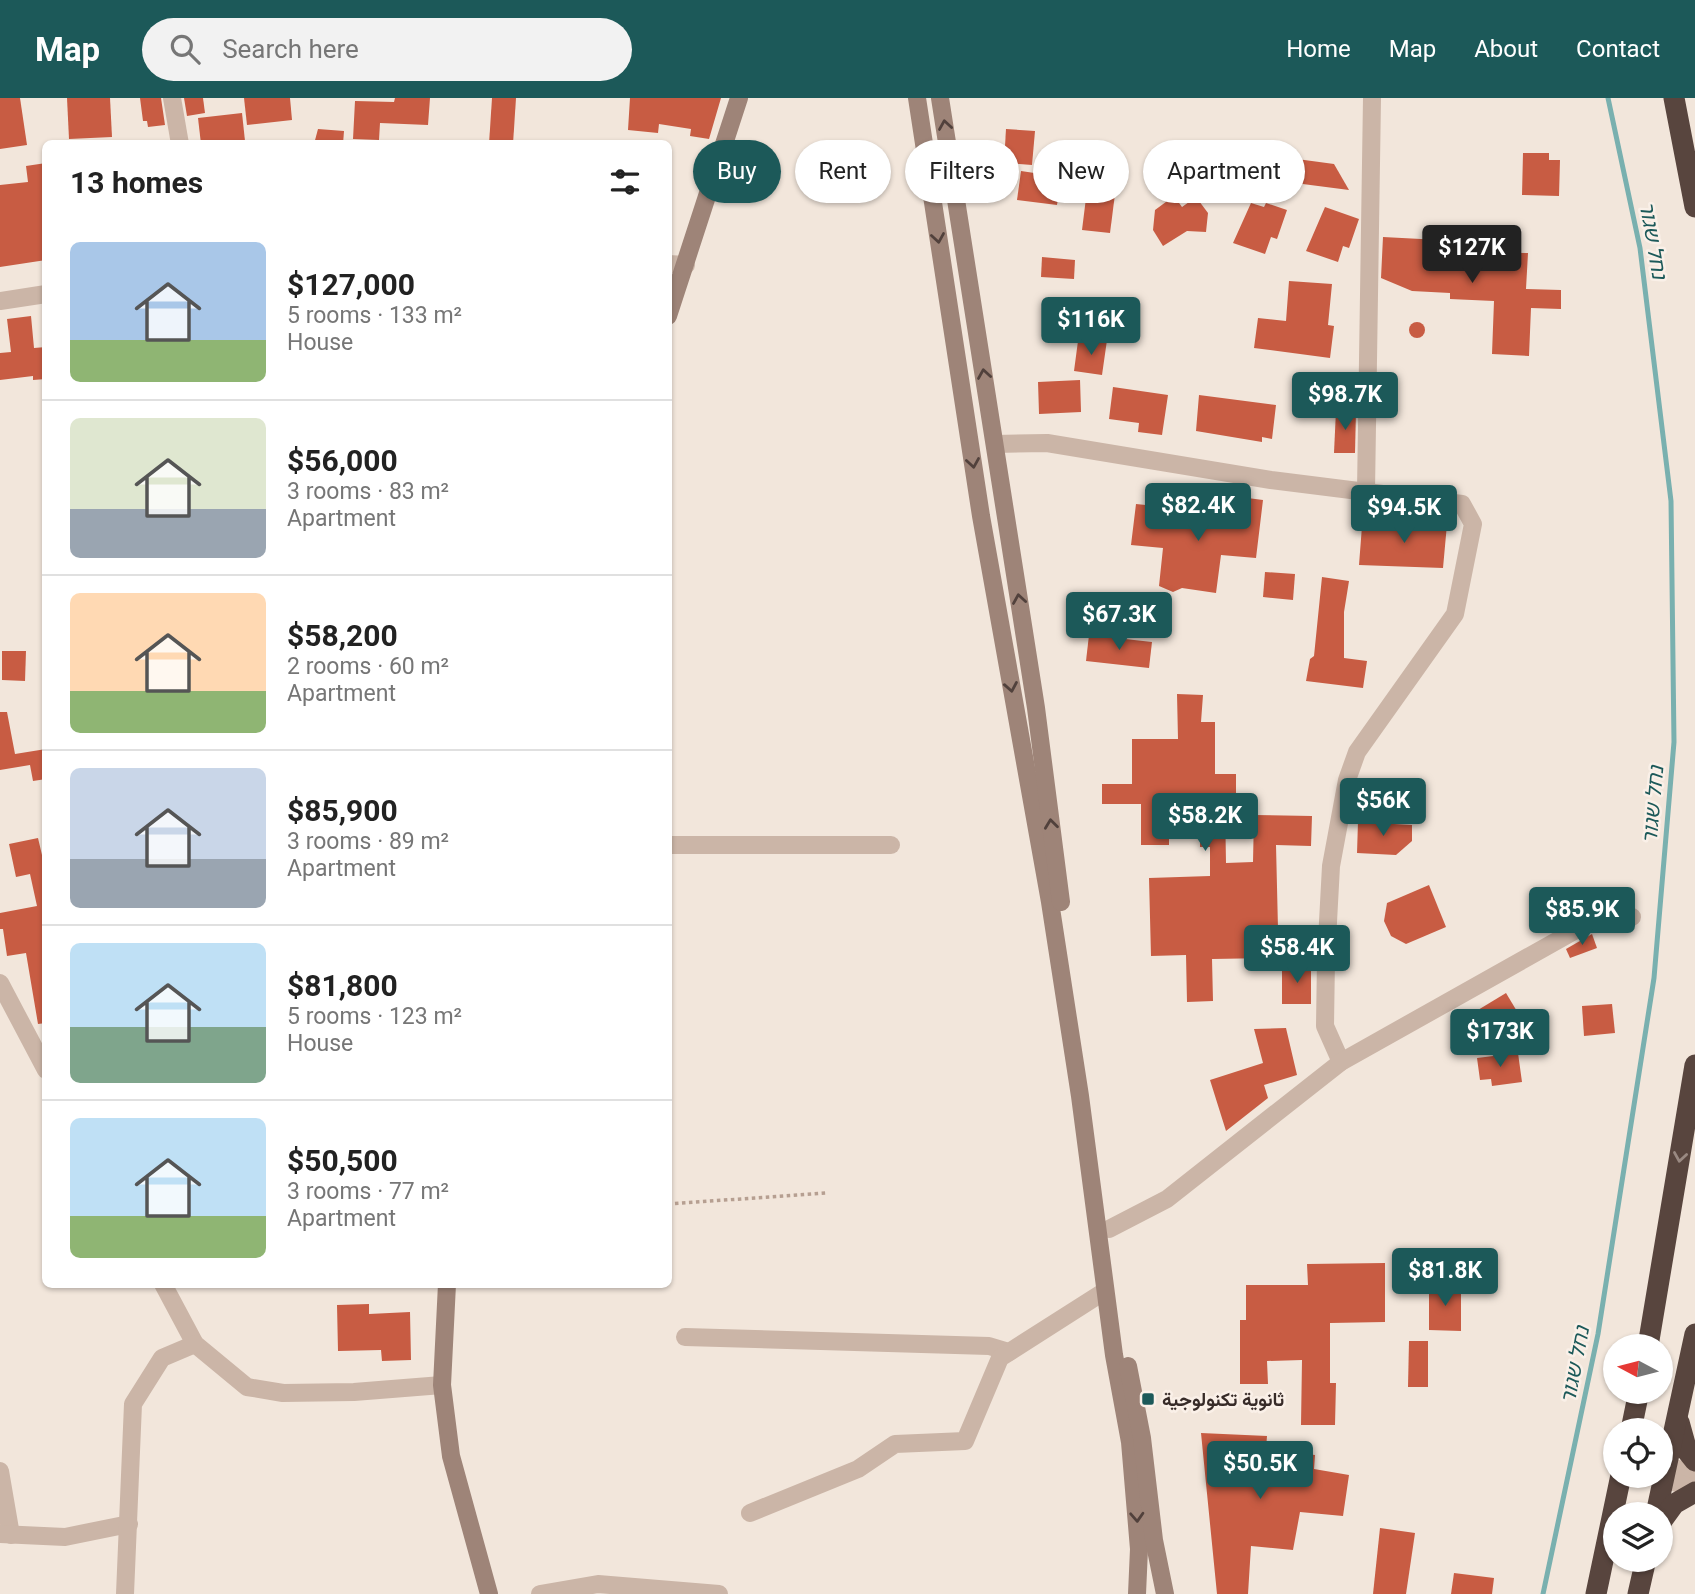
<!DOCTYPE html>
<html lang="en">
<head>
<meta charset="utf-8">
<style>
	:root { --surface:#fff; --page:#f2f2f2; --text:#222; --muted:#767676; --line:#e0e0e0; --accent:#1c5959 }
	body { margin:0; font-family:Roboto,Vazirmatn,"Noto Sans Hebrew",sans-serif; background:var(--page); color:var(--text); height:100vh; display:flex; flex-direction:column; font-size:26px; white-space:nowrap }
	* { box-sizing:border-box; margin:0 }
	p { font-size:23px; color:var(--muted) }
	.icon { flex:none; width:38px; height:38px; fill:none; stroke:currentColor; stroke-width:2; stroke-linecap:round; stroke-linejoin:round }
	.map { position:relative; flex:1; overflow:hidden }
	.sheet { position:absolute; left:42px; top:42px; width:630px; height:1148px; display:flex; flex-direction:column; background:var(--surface); border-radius:10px; box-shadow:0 2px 5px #0004 }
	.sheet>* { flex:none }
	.hud { position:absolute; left:693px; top:42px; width:665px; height:63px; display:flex; gap:14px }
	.needle { width:46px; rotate:277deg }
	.fabs { position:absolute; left:1603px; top:1236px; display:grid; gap:14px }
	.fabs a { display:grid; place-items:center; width:70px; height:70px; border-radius:50%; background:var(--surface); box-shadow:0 2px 5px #0004; font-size:35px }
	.price { position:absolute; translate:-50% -60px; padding:0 16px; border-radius:7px; background:var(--accent); color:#fff; font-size:23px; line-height:46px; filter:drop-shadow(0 2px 4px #0008) }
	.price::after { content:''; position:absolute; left:50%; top:42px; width:21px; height:16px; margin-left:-10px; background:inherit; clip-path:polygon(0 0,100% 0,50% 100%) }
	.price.active { background:#222; color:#fff }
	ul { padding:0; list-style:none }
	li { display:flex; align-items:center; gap:21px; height:175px; padding:0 28px }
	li+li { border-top:2px solid var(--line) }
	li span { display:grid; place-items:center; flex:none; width:196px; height:140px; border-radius:10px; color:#555 }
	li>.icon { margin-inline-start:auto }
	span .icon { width:84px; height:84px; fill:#fffc; stroke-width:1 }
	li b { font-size:30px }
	h2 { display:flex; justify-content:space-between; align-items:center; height:84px; padding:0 28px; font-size:30px }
	.chip { padding:0 24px; border-radius:32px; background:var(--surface); box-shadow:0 2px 5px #0004; font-size:24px; line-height:63px }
	.chip.active { background:var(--accent); color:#fff }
	header { display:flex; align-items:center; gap:42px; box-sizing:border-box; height:98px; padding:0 35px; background:var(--accent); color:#fff }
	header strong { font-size:33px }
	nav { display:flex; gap:38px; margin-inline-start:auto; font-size:24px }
	.search { width:490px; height:63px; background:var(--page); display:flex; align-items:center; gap:18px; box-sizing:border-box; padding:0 24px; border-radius:38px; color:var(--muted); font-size:26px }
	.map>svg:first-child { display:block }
</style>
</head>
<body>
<header>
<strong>Map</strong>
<div class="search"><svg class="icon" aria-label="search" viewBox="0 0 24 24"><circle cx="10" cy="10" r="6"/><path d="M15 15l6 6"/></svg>Search here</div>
<nav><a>Home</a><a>Map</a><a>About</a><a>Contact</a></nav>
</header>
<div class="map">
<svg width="1695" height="1496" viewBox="0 0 1695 1496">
	<rect width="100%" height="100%" fill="#f2e6db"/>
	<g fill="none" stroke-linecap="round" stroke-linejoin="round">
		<path stroke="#79b0af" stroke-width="5" d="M1543 1496 1598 1236 1654 880 1674 644 1671 403 1640 150 1608 0"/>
	</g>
	<g fill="#c85c43">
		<path d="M0 0H20L27 47 0 51Z"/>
		<path d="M67 0H110L112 39 69 41Z"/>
		<path d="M140 0H161L165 27 148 29 147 23H143Z"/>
		<path d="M184 0H203L205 15 187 18Z"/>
		<path d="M244 0H290L292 22 247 27Z"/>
		<path d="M395 0H430L428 27 380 25 379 42 353 41 355 3 394 4Z"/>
		<path d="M492 0H516L513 46H489Z"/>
		<path d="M630 0H721L709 41 690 38 691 31 659 26 658 35 628 32Z"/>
		<path d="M242 15 245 43 201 46 198 20Z"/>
		<path d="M318 31 344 33 343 46H314Z"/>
		<path d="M1006 31 1035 33 1032 67 1004 65Z"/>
		<path d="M1523 55H1549V62H1560L1559 98 1522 97Z"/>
		<path d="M1297 61 1334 66 1349 92 1295 85Z"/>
		<path d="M46 65V162L0 169V87L28 84 26 68Z"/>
		<path d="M1021 73 1061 79 1057 107 1017 102Z"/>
		<path d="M1087 92 1115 96 1110 135 1082 132Z"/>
		<path d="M1174 98 1182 109 1196 99 1208 115 1206 134 1187 133 1163 148 1153 132 1155 112Z"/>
		<path d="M1251 105 1264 109 1266 105 1287 112 1277 141 1271 139 1265 156 1233 145Z"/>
		<path d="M1325 109 1359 121 1349 150 1343 148 1338 164 1306 153Z"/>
		<path d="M1383 139 1440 142V154L1528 155 1526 191 1561 192V211L1531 210 1529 258 1492 256 1494 203 1450 201V195L1412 193 1381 180Z"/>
		<path d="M1042 159 1075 162 1074 181 1041 179Z"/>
		<path d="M1289 183 1332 186 1328 227 1334 228 1330 260 1254 250 1258 220 1286 223Z"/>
		<path d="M31 218 34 250 46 249V281L33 282V278L0 282V255L11 254 7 221Z"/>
		<circle cx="1417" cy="232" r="8"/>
		<path d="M1094 240 1107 242 1102 277 1074 273 1078 243 1093 246Z"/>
		<path d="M1080 282 1081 314 1039 316 1038 284Z"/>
		<path d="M1113 289 1168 297 1162 337 1138 334 1139 325 1109 321Z"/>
		<path d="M1199 297 1276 307 1272 341 1262 339V344L1196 333Z"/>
		<path d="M1336 312H1356L1355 355H1334Z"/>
		<path d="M1232 398 1263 402 1256 460 1221 457 1216 495 1182 490 1173 494 1159 488 1163 450 1131 447 1136 406 1165 409 1164 418 1229 425Z"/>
		<path d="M1388 424 1447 426 1443 470 1359 467 1362 428 1388 430Z"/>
		<path d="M1265 474 1295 476 1293 502 1263 499Z"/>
		<path d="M1322 479 1349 483 1344 514V560L1367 563 1363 590 1306 583 1310 561 1314 558Z"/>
		<path d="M1089 537 1152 544 1149 570 1086 563Z"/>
		<path d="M2 553H26L25 583 2 582Z"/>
		<path d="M1177 596 1203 597 1201 624H1215V676H1236V707H1225L1226 765 1253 764 1254 717 1312 718 1311 748 1276 747 1278 831H1269L1270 860 1212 861 1213 903 1187 904 1186 857 1151 858 1149 780 1210 778V749H1200V706H1169V747H1141V706H1102V686H1132V641H1178Z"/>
		<path d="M0 614H7L15 656 46 651V681L33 683 30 667 0 672Z"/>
		<path d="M1358 724 1412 727V743L1396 757 1357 755Z"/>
		<path d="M38 740 46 774V925L38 926 26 855 7 858 3 831H0V815L37 808 30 776 16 779 9 746Z"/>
		<path d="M1429 787 1446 829 1406 846 1391 838 1384 823 1387 805Z"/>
		<path d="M1592 836 1597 850 1570 860 1566 851Z"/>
		<path d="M1311 868V906H1282V869Z"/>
		<path d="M1506 895 1518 915 1486 935 1473 915Z"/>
		<path d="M1612 906 1615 935 1584 938 1582 908Z"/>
		<path d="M1286 930 1297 977 1264 987 1268 1000 1226 1033 1210 982 1263 965 1254 931Z"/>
		<path d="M1518 955 1522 984 1492 988 1491 981 1480 982 1477 960Z"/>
		<path d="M1385 1165V1224L1330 1225V1285H1336L1335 1327H1301L1302 1262 1267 1263 1268 1286H1240V1222H1246V1187H1308L1307 1166Z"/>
		<path d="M1429 1187H1461V1233L1429 1232Z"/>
		<path d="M369 1206V1216L410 1214 411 1262 382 1263 381 1252 338 1253 337 1207Z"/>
		<path d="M1409 1243H1428V1289H1408Z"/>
		<path d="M1201 1335 1267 1338 1266 1351 1315 1357 1314 1371 1349 1377 1343 1418 1300 1414 1293 1452 1251 1448 1248 1496H1217Z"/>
		<path d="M1380 1430 1415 1435 1406 1496H1373Z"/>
		<path d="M1454 1475 1494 1480 1492 1496H1451Z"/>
	</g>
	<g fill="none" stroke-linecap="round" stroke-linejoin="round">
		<path stroke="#b69f91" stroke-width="3.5" stroke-dasharray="3.5 3.5" stroke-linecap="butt" d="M668 1106 826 1095"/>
		<g stroke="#cbb5a7" stroke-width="18">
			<path d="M172 0 180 46"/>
			<path d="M668 166 686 167"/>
			<path d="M0 203 46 196"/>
			<path d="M995 346 1047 345 1271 382 1462 406 1473 426 1455 516 1357 654 1347 682 1331 768 1326 861 1325 928 1341 964"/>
			<path d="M1366 393 1372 0"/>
			<path d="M668 747H891"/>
			<path d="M0 885 46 972"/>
			<path d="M1109 1131 1167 1101 1341 964 1601 818 1632 819"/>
			<path d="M163 1186 195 1246 247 1289 283 1295 354 1294 442 1287"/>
			<path d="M685 1239 989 1248 1009 1254"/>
			<path d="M1661 1368 1695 1374"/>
			<path d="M0 1373 11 1437"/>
			<path d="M1648 1377 1695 1390"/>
			<path d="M750 1415 858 1371 895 1346 965 1343 1000 1260 1105 1193"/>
			<path d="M0 1436 65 1439 129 1426"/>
			<path d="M125 1496 133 1306 162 1260 195 1246"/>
			<path d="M540 1496 598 1486 719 1496"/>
		</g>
		<g stroke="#9e8478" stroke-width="18">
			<path d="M917 0 981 418 1050 804 1080 998 1114 1257 1130 1344 1139 1451 1137 1496"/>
			<path d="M940 0 1036 610 1061 804"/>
			<path d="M668 218 739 0"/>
			<path d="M447 1186 442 1287 451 1358 489 1496"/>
			<path d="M1128 1268 1142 1340 1154 1442 1165 1496"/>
		</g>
		<g stroke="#58453e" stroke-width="21">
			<path d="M1674 0 1695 109"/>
			<path d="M1648 1248 1695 967"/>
			<path d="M1679 1324 1687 1353 1695 1363"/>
			<path d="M1631 1332 1639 1293"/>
			<path d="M1656 1416 1695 1236"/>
			<path d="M1661 1424 1674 1406 1695 1394"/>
			<path d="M1596 1496 1621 1377"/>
			<path d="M1638 1496 1646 1461"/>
		</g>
	</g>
	<defs><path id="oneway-chevron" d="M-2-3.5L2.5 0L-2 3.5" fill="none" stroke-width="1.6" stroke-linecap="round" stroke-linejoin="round" transform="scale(1.75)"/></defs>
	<g stroke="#51413c">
		<use href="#oneway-chevron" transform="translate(945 27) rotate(-99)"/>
		<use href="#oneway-chevron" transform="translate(938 140) rotate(81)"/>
		<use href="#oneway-chevron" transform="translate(984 276) rotate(-99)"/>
		<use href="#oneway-chevron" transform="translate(973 365) rotate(81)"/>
		<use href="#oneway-chevron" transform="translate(1019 501) rotate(-99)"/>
		<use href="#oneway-chevron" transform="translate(1011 589) rotate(80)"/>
		<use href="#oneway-chevron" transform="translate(1051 726) rotate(-97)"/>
		<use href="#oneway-chevron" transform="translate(1137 1419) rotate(87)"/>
	</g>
	<use stroke="#998982" href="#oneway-chevron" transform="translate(1680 1059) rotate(99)"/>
	<rect fill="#1c5959" stroke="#faf0e8" stroke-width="2.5" x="1141" y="1294" width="14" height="14" rx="3.5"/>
	<g text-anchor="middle" stroke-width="5" stroke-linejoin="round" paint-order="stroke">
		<g font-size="19" font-weight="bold" fill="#372b28" stroke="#faf0e8" text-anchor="start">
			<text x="1162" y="1308">ثانوية تكنولوجية</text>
		</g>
		<g font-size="21" font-style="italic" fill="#1c5959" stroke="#faf0e8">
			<text transform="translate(1653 142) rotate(80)" y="7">נחל שגור</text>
			<text transform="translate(1653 707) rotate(-85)" y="7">נחל שגור</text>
			<text transform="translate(1575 1267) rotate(-79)" y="7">נחל שגור</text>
		</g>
	</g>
</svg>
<div class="fabs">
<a><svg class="needle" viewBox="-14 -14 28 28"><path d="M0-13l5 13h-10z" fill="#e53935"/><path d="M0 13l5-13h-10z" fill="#767676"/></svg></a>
<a><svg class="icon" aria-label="locate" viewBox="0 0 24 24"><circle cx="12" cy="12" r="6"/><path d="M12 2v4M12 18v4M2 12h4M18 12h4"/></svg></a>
<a><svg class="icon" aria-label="layers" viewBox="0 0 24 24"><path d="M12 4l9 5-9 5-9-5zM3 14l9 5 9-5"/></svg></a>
</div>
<b class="price active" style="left:1472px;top:187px">$127K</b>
<b class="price" style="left:1091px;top:259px">$116K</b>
<b class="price" style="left:1345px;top:334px">$98.7K</b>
<b class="price" style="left:1198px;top:445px">$82.4K</b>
<b class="price" style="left:1404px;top:447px">$94.5K</b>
<b class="price" style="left:1119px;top:554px">$67.3K</b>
<b class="price" style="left:1383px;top:740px">$56K</b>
<b class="price" style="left:1205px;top:755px">$58.2K</b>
<b class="price" style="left:1582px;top:849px">$85.9K</b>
<b class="price" style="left:1297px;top:887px">$58.4K</b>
<b class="price" style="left:1500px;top:971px">$173K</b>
<b class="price" style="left:1445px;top:1210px">$81.8K</b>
<b class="price" style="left:1260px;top:1403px">$50.5K</b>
<div class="hud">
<a class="chip active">Buy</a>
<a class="chip">Rent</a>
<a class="chip">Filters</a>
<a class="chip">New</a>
<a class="chip">Apartment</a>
</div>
<section class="sheet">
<h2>13 homes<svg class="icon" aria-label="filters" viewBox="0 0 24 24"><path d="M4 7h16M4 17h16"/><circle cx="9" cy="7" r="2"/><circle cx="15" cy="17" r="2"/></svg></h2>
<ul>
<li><span style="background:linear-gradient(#a9c7e8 70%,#8fb573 0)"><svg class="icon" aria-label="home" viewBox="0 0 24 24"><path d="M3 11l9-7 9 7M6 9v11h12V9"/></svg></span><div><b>$127,000</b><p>5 rooms · 133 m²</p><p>House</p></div></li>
<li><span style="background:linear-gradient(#dfe7d0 65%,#9aa5b1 0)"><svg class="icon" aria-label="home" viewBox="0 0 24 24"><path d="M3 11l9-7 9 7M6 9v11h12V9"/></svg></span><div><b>$56,000</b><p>3 rooms · 83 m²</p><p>Apartment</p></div></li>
<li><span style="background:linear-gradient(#ffd9b3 70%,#8fb573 0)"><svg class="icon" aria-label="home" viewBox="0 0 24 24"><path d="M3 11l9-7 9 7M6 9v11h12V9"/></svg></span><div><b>$58,200</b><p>2 rooms · 60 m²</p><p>Apartment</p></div></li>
<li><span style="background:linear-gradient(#c9d6e8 65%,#9aa5b1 0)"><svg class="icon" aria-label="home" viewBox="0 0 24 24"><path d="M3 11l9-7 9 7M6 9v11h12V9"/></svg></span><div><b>$85,900</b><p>3 rooms · 89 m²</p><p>Apartment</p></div></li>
<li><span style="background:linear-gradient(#bfe0f5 60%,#7fa58c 0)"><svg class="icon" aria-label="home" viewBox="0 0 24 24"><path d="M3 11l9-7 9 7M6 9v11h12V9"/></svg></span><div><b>$81,800</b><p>5 rooms · 123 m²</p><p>House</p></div></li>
<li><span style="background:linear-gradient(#bfe0f5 70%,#8fb573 0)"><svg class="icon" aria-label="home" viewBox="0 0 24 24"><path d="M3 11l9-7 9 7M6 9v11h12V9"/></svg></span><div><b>$50,500</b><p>3 rooms · 77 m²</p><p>Apartment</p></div></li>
</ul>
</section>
</div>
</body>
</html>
